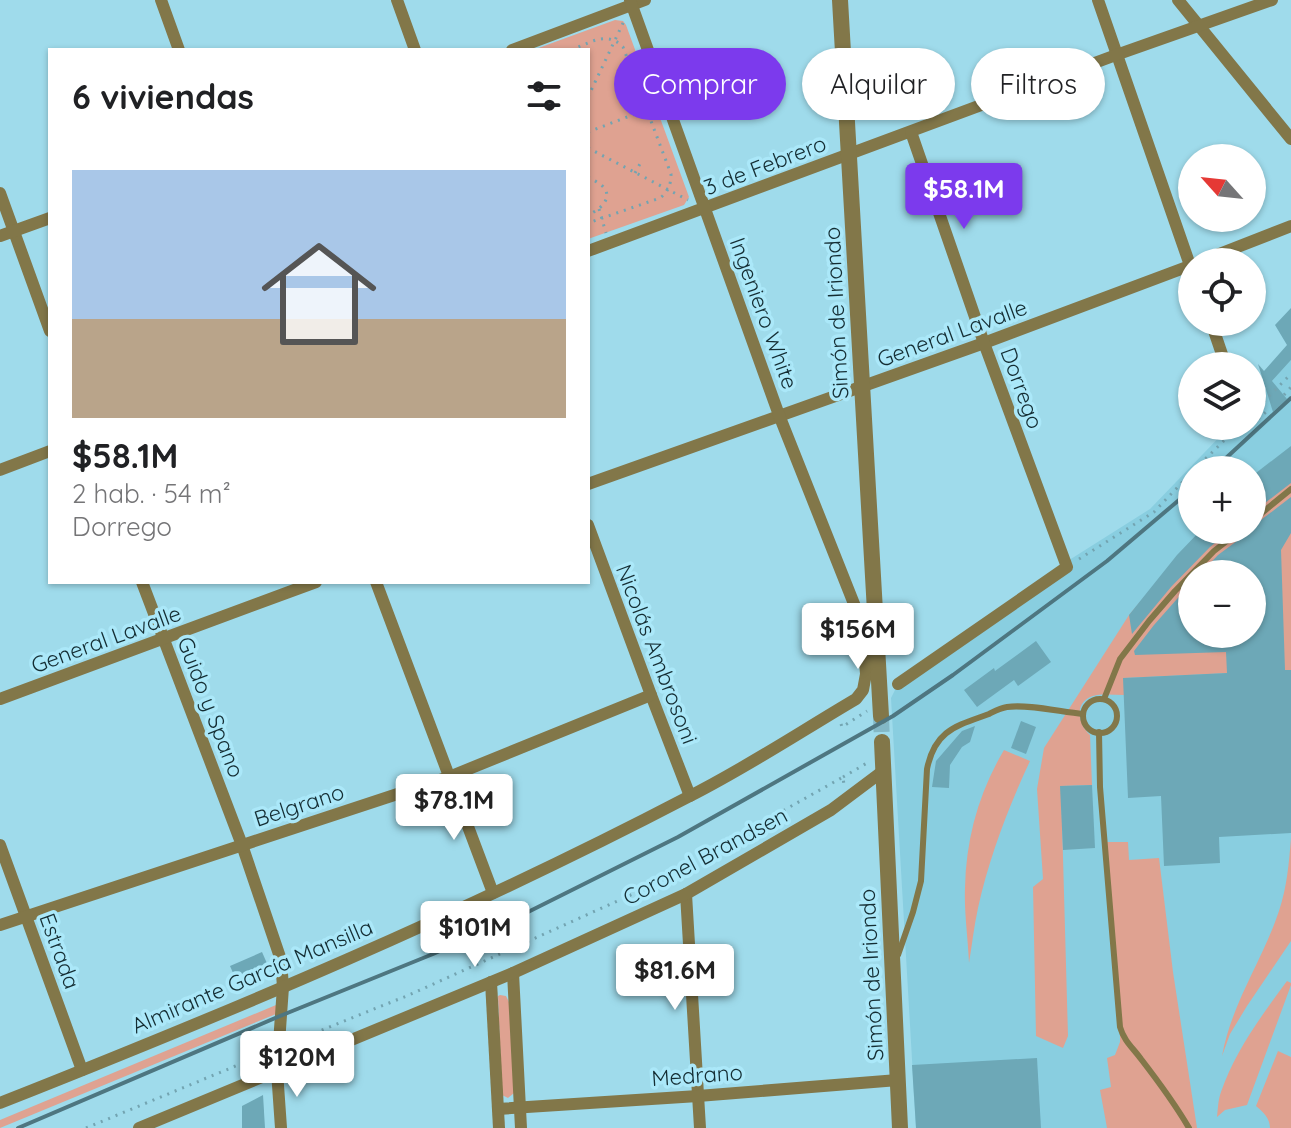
<!DOCTYPE html>
<html lang="es">
<head>
<meta charset="utf-8">
<style>
	:root { --surface:#fff; --page:#f6f6f6; --text:#202124; --muted:#757577; --line:#e0e0e0; --accent:#7c3aed }
	body { margin:0; font-family:Quicksand,sans-serif; background:var(--page); color:var(--text); height:100vh; display:flex; flex-direction:column; font-size:30px; white-space:nowrap }
	* { box-sizing:border-box; margin:0 }
	p { font-size:26px; color:var(--muted) }
	.icon { flex:none; width:44px; height:44px; fill:none; stroke:currentColor; stroke-width:2; stroke-linecap:round; stroke-linejoin:round }
	.map { position:relative; flex:1; overflow:hidden }
	.sheet { position:absolute; left:48px; top:48px; width:542px; height:536px; display:flex; flex-direction:column; background:var(--surface); border-radius:0px; box-shadow:0 2px 6px #0004 }
	.sheet>* { flex:none }
	.hud { position:absolute; left:614px; top:48px; width:556px; height:72px; display:flex; gap:16px }
	.needle { width:52px; rotate:297deg }
	.fabs { position:absolute; left:1178px; top:144px; display:grid; gap:16px }
	.fabs a { display:grid; place-items:center; width:88px; height:88px; border-radius:50%; background:var(--surface); box-shadow:0 2px 6px #0004; font-size:40px }
	.price { position:absolute; translate:-50% -68px; padding:0 18px; border-radius:8px; background:#fff; color:#222; font-size:26px; line-height:52px; filter:drop-shadow(0 2px 4px #0008) }
	.price::after { content:''; position:absolute; left:50%; top:48px; width:24px; height:18px; margin-left:-12px; background:inherit; clip-path:polygon(0 0,100% 0,50% 100%) }
	.price.on { background:var(--accent); color:#fff }
	ul { padding:0; list-style:none }
	li { display:grid; align-content:center; gap:16px; height:424px; padding:0 24px }
	li+li { border-top:2px solid var(--line) }
	li span { display:grid; place-items:center; height:248px; border-radius:0px; color:#555 }
	li>.icon { margin-inline-start:auto }
	span .icon { width:144px; height:144px; fill:#fffc; stroke-width:1 }
	li b { font-size:34px }
	h2 { display:flex; justify-content:space-between; align-items:center; height:96px; padding:0 24px; font-size:34px }
	.chip { padding:0 28px; border-radius:36px; background:var(--surface); box-shadow:0 2px 6px #0004; font-size:28px; line-height:72px }
	.chip.on { background:var(--accent); color:#fff }
	.map>svg:first-child { display:block }
</style>
</head>
<body>
<div class="map">
<svg width="1291" height="1128" viewBox="0 0 1291 1128">
	<rect width="100%" height="100%" fill="#9fdbeb"/>
	<path fill="#89cee0" fill-rule="evenodd" d="M1291 360V1128H916L891 698 898 684 1055 569 1150 509 1230 426H1252V403ZM1192 470H1252V530H1192ZM1192 574H1252V634H1192Z"/>
	<g fill="#dfa291" fill-rule="evenodd">
		<path d="M615 20 623 21 626 25 689 197 684 205 588 239V50H533Z"/>
		<path d="M1291 471V670L1124 678V695C1115 695 1106 694 1097 695 1074 699 1076 722 1090 735L1092 785 1061 786 1068 1036 1063 1048 1036 1036 1033 887 1043 879 1037 789 1044 748 1129 615 1201 530H1252V499ZM1192 574H1252V634H1192Z"/>
		<path d="M1004 750 1030 761C1008 808 989 858 978 908 974 926 972 945 969 963 968 938 964 912 965 888 966 838 979 792 1004 750Z"/>
		<path d="M1291 838V941L1247 1006 1230 1034 1222 1056C1232 1002 1262 962 1279 911 1287 887 1289 863 1291 838Z"/>
		<path d="M1104 842H1128L1129 860 1159 858 1173 972 1197 1128H1107L1100 1090 1111 1087 1107 1058 1115 1055 1120 1042V1027Z"/>
		<path d="M1287 981 1291 983V985L1247 1105 1225 1110 1217 1117C1218 1109 1218 1100 1221 1092 1235 1051 1262 1015 1287 981Z"/>
		<path d="M500 995 506 996 509 1002 514 1093 508 1098 502 1095 498 996Z"/>
		<path d="M276 1005V1014L0 1128V1120Z"/>
		<path d="M1278 1051 1291 1057V1128H1270C1270 1118 1263 1112 1256 1106Z"/>
	</g>
	<g fill="#6da8b7">
		<path d="M1291 308V360L1272 381 1287 399 1273 412 1258 364 1264 371 1287 345 1275 325Z"/>
		<path d="M1291 446V483L1252 513V476Z"/>
		<path d="M1291 497V533L1281 550 1285 670H1291V833L1219 837 1220 863 1164 866 1161 796 1128 798 1123 678 1227 673 1226 652 1135 655 1134 651 1154 625 1192 582V634H1252V574H1200L1218 555 1245 535 1247 530H1252V527Z"/>
		<path d="M1201 530H1231L1210 547 1171 587 1132 634 1129 615 1177 555Z"/>
		<path d="M1036 641 1051 662 1018 686 1014 680 977 707 964 690 994 668 995 671Z"/>
		<path d="M1021 721 1036 727 1026 754 1011 748Z"/>
		<path d="M975 726 970 742 962 747 950 765 949 788 932 787 936 761 962 731Z"/>
		<path d="M1092 785 1095 848 1063 850 1060 786Z"/>
		<path d="M262 952 269 968 237 982 230 966Z"/>
		<path d="M1037 1058 1041 1128H916L912 1065Z"/>
		<path d="M263 1095 265 1128H242V1106Z"/>
	</g>
	<g fill="none" stroke-linecap="round" stroke-linejoin="round">
		<path stroke="#83b8c6" stroke-width="16" stroke-dasharray="16 8" stroke-linecap="butt" d="M881 716 882 742"/>
		<g stroke="#73a4b1" stroke-width="3" stroke-dasharray="2 6" stroke-linecap="butt">
			<path d="M571 50C590 43 607 30 623 47L671 174C671 185 668 192 660 198L588 223"/>
			<path d="M588 97 624 21"/>
			<path d="M588 132 656 106"/>
			<path d="M588 136V144"/>
			<path d="M588 148 688 200"/>
			<path d="M635 173 642 160"/>
			<path d="M588 177C593 180 602 184 605 189 612 201 597 211 588 215"/>
			<path d="M599 209 606 233"/>
			<path d="M1284 395 1291 387"/>
			<path d="M1252 413 1291 374"/>
			<path d="M1252 424 1266 412"/>
			<path d="M1237 428 1242 433 1250 426"/>
			<path d="M1194 470 1239 426"/>
			<path d="M1079 559 1154 512 1192 472"/>
			<path d="M841 724 842 727 867 711"/>
			<path d="M843 777 867 763"/>
			<path d="M292 1042 409 995 644 889 843 777 844 785"/>
			<path d="M86 1128 267 1053"/>
		</g>
		<g stroke="#827749" stroke-width="6">
			<path d="M1252 521 1291 489"/>
			<path d="M1104 699 1120 659 1149 621 1175 591 1214 551 1241 530"/>
			<circle cx="1100" cy="716" r="17"/>
			<path d="M1099 732 1100 787 1120 1027C1124 1041 1133 1048 1141 1059 1158 1081 1175 1104 1189 1128"/>
			<path d="M898 955 913 912 921 881 927 769C935 730 956 726 989 714 995 711 1000 708 1007 707 1028 704 1061 712 1083 714"/>
		</g>
		<g stroke="#827749" stroke-width="12">
			<path d="M161 0 179 50"/>
			<path d="M397 0 415 50"/>
			<path d="M1098 0 1192 271"/>
			<path d="M1178 0 1291 139"/>
			<path d="M512 50 645 0"/>
			<path d="M0 193 50 331"/>
			<path d="M0 236 50 218"/>
			<path d="M588 251 1116 55 1272 0"/>
			<path d="M1199 262 1291 226"/>
			<path d="M1211 322 1226 366"/>
			<path d="M0 470 50 451"/>
			<path d="M588 484 984 343 1192 265"/>
			<path d="M588 525 651 695 690 796"/>
			<path d="M142 582 242 845 281 960 283 987 277 1071 281 1128"/>
			<path d="M376 582 493 893"/>
			<path d="M898 684 1067 567 984 343 911 132"/>
			<path d="M0 699 316 582"/>
			<path d="M0 845 82 1070"/>
			<path d="M686 894 700 1128"/>
			<path d="M0 925 449 777 651 695"/>
			<path d="M513 973 521 1128"/>
			<path d="M491 982 499 1128"/>
			<path d="M0 1103C233 1011 466 913 688 797 746 768 800 732 856 699L863 690 866 674 862 624 779 415 630 0"/>
			<path d="M498 1109 698 1096 898 1080"/>
			<path d="M139 1128 513 973 686 894 831 810 883 771"/>
		</g>
		<g stroke="#827749" stroke-width="16">
			<path d="M840 0 881 716"/>
			<path d="M882 742 900 1128"/>
		</g>
		<g stroke="#4e7680" stroke-width="4">
			<path d="M1213 470 1291 398"/>
			<path d="M18 1128 280 1016 433 954 528 912 678 837 893 716 953 675 1107 561 1192 489"/>
		</g>
	</g>
	<g text-anchor="middle" stroke-width="7" stroke-linejoin="round" paint-order="stroke">
		<g font-size="22" fill="#142d33" stroke="#abe8f9">
			<text transform="translate(765 165) rotate(-21)" y="8">3 de Febrero</text>
			<text transform="translate(764 313) rotate(70)" y="8">Ingeniero White</text>
			<text transform="translate(836 313) rotate(-93)" y="8">Simón de Iriondo</text>
			<text transform="translate(952 333) rotate(-20)" y="8">General Lavalle</text>
			<text transform="translate(1022 388) rotate(70)" y="8">Dorrego</text>
			<text transform="translate(106 639) rotate(-20)" y="8">General Lavalle</text>
			<text transform="translate(657 654) rotate(69)" y="8">Nicolás Ambrosoni</text>
			<text transform="translate(211 707) rotate(69)" y="8">Guido y Spano</text>
			<text transform="translate(299 805) rotate(-18)" y="8">Belgrano</text>
			<text transform="translate(705 856) rotate(-28)" y="8">Coronel Brandsen</text>
			<text transform="translate(60 951) rotate(70)" y="8">Estrada</text>
			<text transform="translate(871 975) rotate(-93)" y="8">Simón de Iriondo</text>
			<text transform="translate(252 976) rotate(-23)" y="8">Almirante García Mansilla</text>
			<text transform="translate(697 1075) rotate(-4)" y="8">Medrano</text>
		</g>
	</g>
</svg>
<div class="fabs">
<a><svg class="needle" viewBox="-14 -14 28 28"><path d="M0-13l5 13h-10z" fill="#e53935"/><path d="M0 13l5-13h-10z" fill="#757577"/></svg></a>
<a><svg class="icon" aria-label="locate" viewBox="0 0 24 24"><circle cx="12" cy="12" r="6"/><path d="M12 2v4M12 18v4M2 12h4M18 12h4"/></svg></a>
<a><svg class="icon" aria-label="layers" viewBox="0 0 24 24"><path d="M12 4l9 5-9 5-9-5zM3 14l9 5 9-5"/></svg></a>
<a>+</a>
<a>−</a>
</div>
<b class="price on" style="left:964px;top:231px">$58.1M</b>
<b class="price" style="left:858px;top:671px">$156M</b>
<b class="price" style="left:454px;top:842px">$78.1M</b>
<b class="price" style="left:475px;top:969px">$101M</b>
<b class="price" style="left:675px;top:1012px">$81.6M</b>
<b class="price" style="left:297px;top:1099px">$120M</b>
<div class="hud">
<a class="chip on">Comprar</a>
<a class="chip">Alquilar</a>
<a class="chip">Filtros</a>
</div>
<section class="sheet">
<h2>6 viviendas<svg class="icon" aria-label="filters" viewBox="0 0 24 24"><path d="M4 7h16M4 17h16"/><circle cx="9" cy="7" r="2"/><circle cx="15" cy="17" r="2"/></svg></h2>
<ul>
<li><span style="background:linear-gradient(#a9c7e8 60%,#b9a48a 0)"><svg class="icon" aria-label="home" viewBox="0 0 24 24"><path d="M3 11l9-7 9 7M6 9v11h12V9"/></svg></span><div><b>$58.1M</b><p>2 hab. · 54 m²</p><p>Dorrego</p></div></li>
</ul>
</section>
</div>
</body>
</html>
